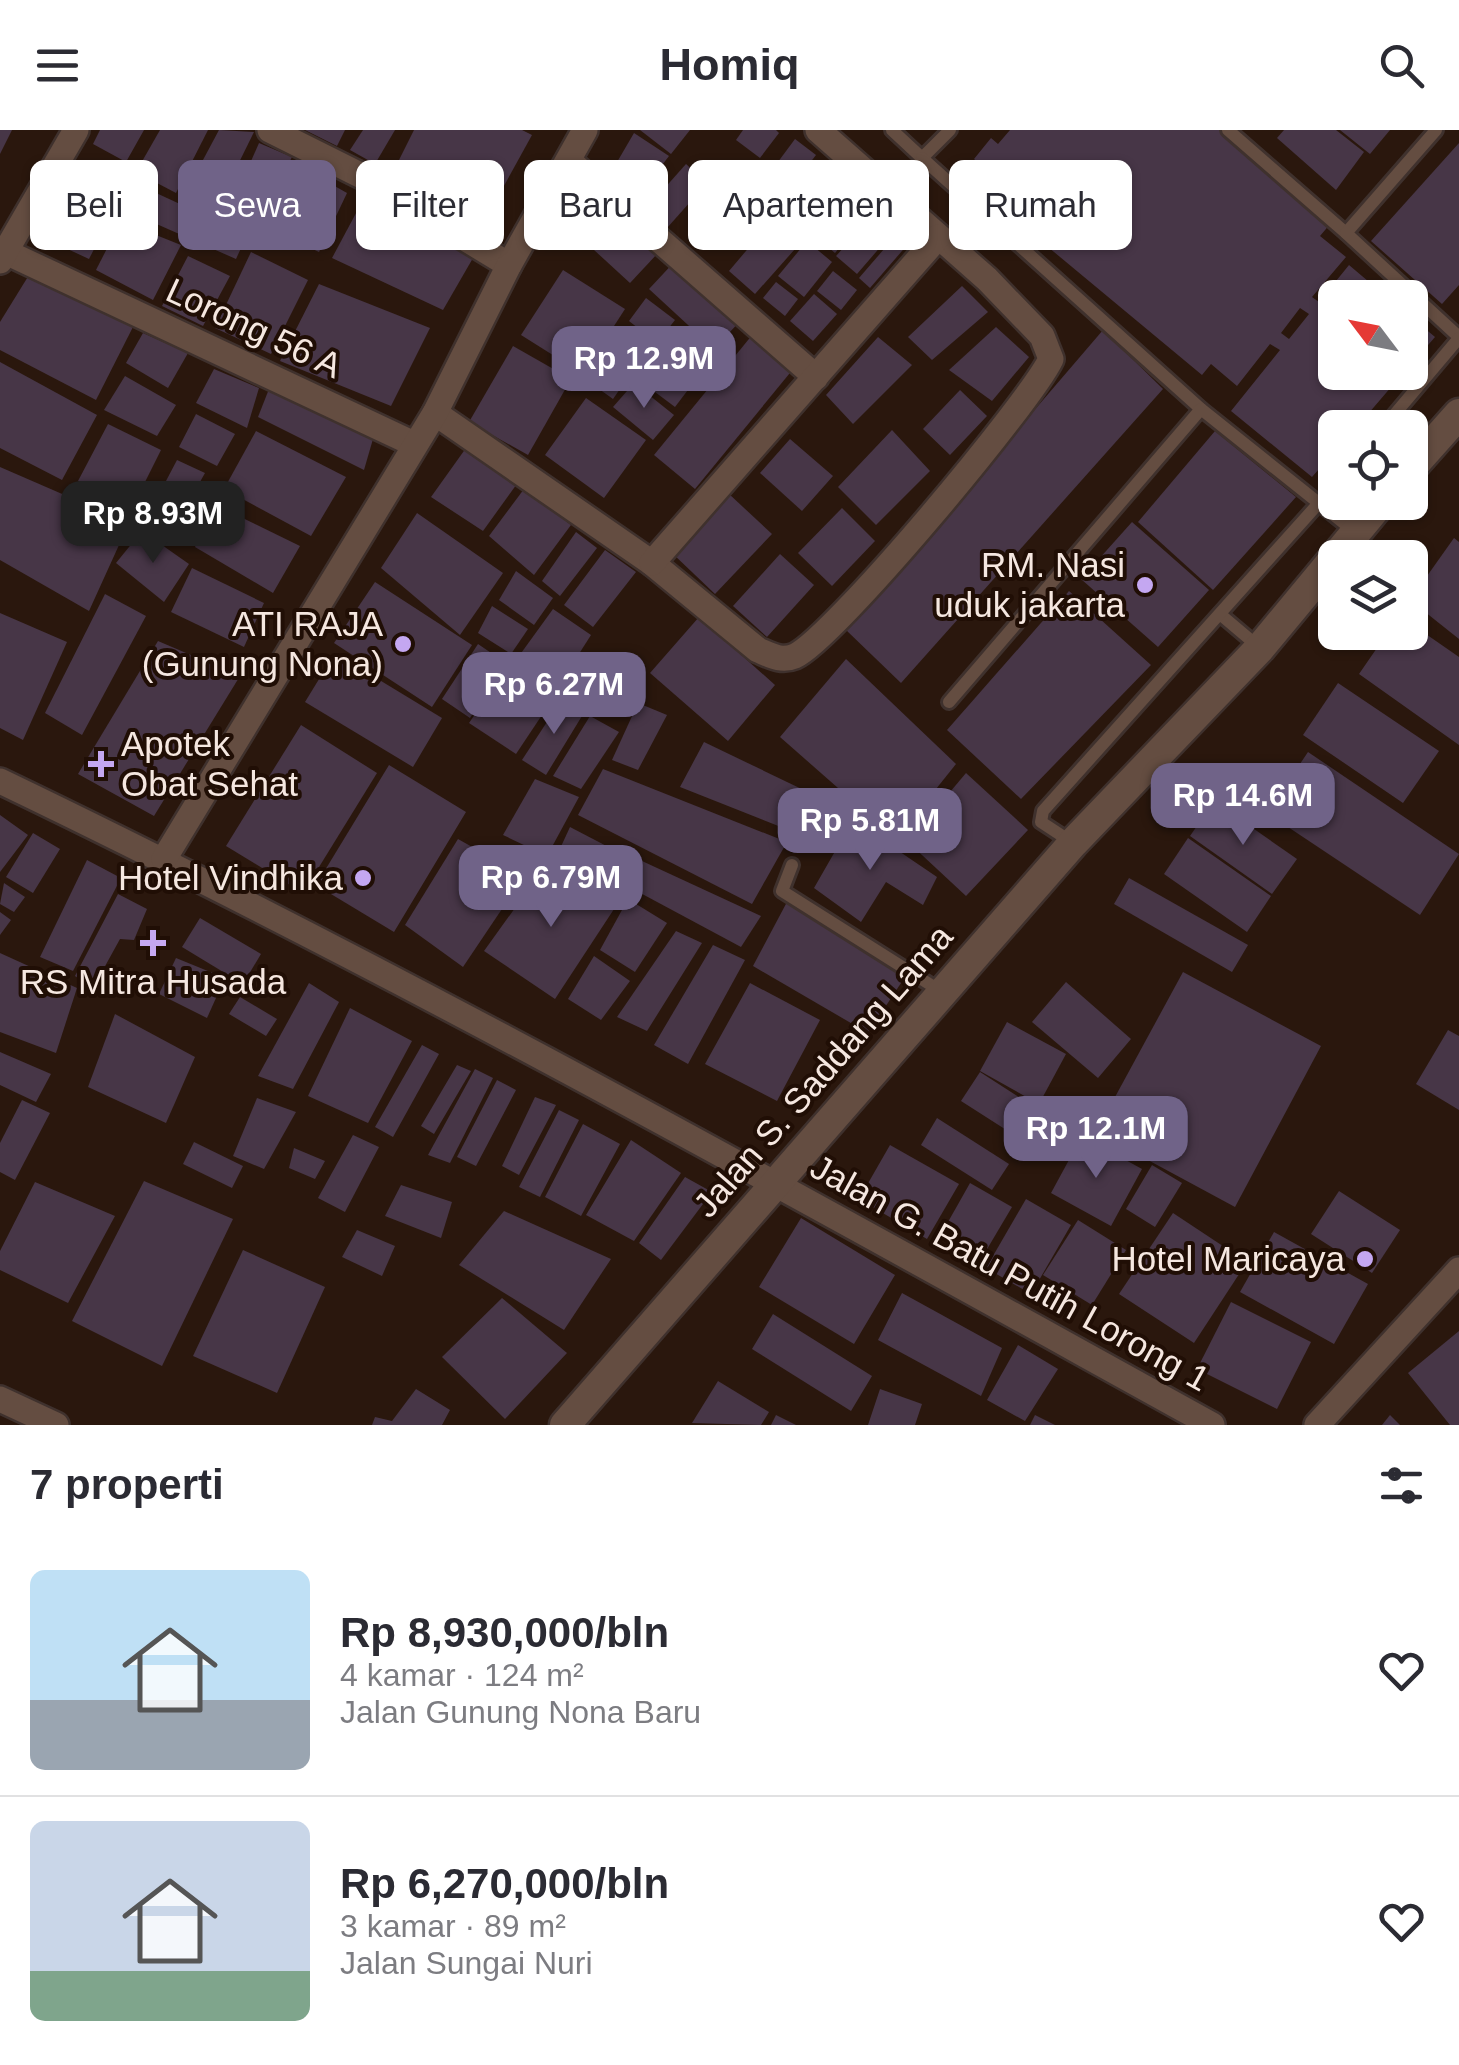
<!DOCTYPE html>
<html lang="id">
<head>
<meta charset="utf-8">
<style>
	:root { --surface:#fff; --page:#f7f7f7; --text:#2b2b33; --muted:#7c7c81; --line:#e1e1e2; --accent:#706388 }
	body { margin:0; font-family:Helvetica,sans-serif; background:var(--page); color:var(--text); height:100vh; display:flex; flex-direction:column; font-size:38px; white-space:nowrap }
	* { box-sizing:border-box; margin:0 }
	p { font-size:32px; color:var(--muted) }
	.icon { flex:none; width:55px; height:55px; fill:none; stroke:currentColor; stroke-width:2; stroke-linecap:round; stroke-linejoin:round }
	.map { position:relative; height:1295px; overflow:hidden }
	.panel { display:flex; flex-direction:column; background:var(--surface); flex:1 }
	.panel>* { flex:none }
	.hud { position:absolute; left:30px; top:30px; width:1400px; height:90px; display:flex; gap:20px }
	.needle { width:65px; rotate:302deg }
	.buttons { position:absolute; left:1318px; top:150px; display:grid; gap:20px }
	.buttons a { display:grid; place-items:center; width:110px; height:110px; border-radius:15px; background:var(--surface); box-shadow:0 2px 8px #0004; font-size:50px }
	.price { position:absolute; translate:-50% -85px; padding:0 22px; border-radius:20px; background:var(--accent); color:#fff; font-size:32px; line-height:65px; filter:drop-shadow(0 2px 5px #0008) }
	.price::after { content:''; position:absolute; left:50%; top:60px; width:30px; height:22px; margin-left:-15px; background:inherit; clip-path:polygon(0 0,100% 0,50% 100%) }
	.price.active { background:#222; color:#fff }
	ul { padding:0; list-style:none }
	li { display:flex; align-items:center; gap:30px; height:250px; padding:0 30px }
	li+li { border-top:2px solid var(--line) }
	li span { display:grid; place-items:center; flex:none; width:280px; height:200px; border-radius:15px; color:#555 }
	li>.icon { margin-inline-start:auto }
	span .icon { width:120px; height:120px; fill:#fffc; stroke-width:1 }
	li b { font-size:42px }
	h2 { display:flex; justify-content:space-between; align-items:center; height:120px; padding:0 30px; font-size:42px }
	.pill { padding:0 35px; border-radius:15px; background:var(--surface); box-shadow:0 2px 8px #0004; font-size:35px; line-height:90px }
	.pill.active { background:var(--accent); color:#fff }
	header { display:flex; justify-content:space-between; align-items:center; height:130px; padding:0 30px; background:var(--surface); font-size:45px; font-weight:600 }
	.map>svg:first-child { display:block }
</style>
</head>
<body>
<header><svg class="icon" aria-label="menu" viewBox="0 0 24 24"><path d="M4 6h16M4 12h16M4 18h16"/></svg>Homiq<svg class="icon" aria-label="search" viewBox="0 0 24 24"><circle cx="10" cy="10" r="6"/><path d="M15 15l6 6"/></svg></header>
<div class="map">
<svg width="1459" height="1295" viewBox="0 0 1459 1295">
	<rect width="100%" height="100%" fill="#2a170d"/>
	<g fill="#473647" fill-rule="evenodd">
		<path d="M0 0H12L0 24Z"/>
		<path d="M100 0H144L126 32 93 14Z"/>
		<path d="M160 0H208L176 63 136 42Z"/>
		<path d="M219 0 254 2 220 71 188 58Z"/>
		<path d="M305 0H345L337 16Z"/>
		<path d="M363 0H395L375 34 350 20Z"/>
		<path d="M414 0H522L532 5 484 92 393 42Z"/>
		<path d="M640 0H690L671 24Z"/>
		<path d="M743 0H776L779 3 760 28 736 10Z"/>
		<path d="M1010 0H1220L1331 93 1320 106 1346 127 1312 167 1319 172 1349 135 1388 168H1335V242H1404L1356 298H1335V321L1312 347 1231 281 1280 220 1270 214 1237 256 1211 234 1202 245 971 53 984 38 974 29 991 8 998 14ZM1300 178 1309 184 1289 209 1281 203Z"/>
		<path d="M1284 0H1336L1364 22 1336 60 1277 8Z"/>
		<path d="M1340 0H1390L1370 24Z"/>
		<path d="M634 3 669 26 643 60 613 39Z"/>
		<path d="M795 9 816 25 792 56 772 40Z"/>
		<path d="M259 13 292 27 259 90 231 77Z"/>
		<path d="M1459 13V155L1442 174 1371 111Z"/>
		<path d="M819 31 842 49 822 75 799 57Z"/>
		<path d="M686 34 707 53 667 98 646 79Z"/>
		<path d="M301 37 347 63 319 122 270 99Z"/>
		<path d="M141 56 247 105 236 129 127 81Z"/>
		<path d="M60 57 113 82 89 129 31 102Z"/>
		<path d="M743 57 773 80 763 94 732 71Z"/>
		<path d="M850 61 871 78 835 123 814 105Z"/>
		<path d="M792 64 823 85 808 108 777 87Z"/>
		<path d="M596 67 658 123 630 153 569 97Z"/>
		<path d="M362 72 473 128 443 180 332 128Z"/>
		<path d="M730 76 748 89 735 108 716 95Z"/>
		<path d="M875 83 895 100 857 144 836 126Z"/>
		<path d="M121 91 181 115 153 170 96 140Z"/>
		<path d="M768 95 795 119 755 164 729 141Z"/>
		<path d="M897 104 908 114 870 158 859 148Z"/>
		<path d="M807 111 832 132 804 167 778 146Z"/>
		<path d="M251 122 308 150 271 224 215 198Z"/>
		<path d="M188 126 230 146 203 196 162 176Z"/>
		<path d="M678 128 743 188 714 219 649 159Z"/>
		<path d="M563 140 625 179 583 244 521 205Z"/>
		<path d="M833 141 857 160 841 180 817 161Z"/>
		<path d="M29 145 135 193 96 270 0 220V192Z"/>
		<path d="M776 152 798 169 785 186 763 168Z"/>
		<path d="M319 154 430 198 391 276 280 231Z"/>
		<path d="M962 156 988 182 932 230 908 207Z"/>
		<path d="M814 164 837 184 813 211 790 191Z"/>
		<path d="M646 168 675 190 657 213 629 191Z"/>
		<path d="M1410 186 1435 207 1410 236Z"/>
		<path d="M996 197 1029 227 992 271 949 240Z"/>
		<path d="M626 198 650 216 613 269 588 251Z"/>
		<path d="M681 199 716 225 700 246 665 221Z"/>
		<path d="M1103 200 1163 259 901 553 846 500Z"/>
		<path d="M143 203 188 223 168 258 126 233Z"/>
		<path d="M753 204 794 238 695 359 654 325Z"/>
		<path d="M878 207 912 235 853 294 826 265Z"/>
		<path d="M513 216 571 249 528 325 469 292Z"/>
		<path d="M660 221 697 248 675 277 639 250Z"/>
		<path d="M0 232 97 285 62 350 0 318Z"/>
		<path d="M214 239 259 258 247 298 196 273Z"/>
		<path d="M125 246 176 275 157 306 104 280Z"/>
		<path d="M634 253 674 285 653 310 613 277Z"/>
		<path d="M269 259 373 309 364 340 258 287Z"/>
		<path d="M960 260 987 286 950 325 923 299Z"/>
		<path d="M586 268 646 310 604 368 545 325Z"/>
		<path d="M196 284 235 304 217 336 179 317Z"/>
		<path d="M108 294 161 320 134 374 78 351Z"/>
		<path d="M892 300 930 341 876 395 838 357Z"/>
		<path d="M256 301 346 347 311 406 224 359Z"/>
		<path d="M1215 301 1296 367 1213 460 1138 392Z"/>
		<path d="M790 309 833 346 802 381 760 343Z"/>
		<path d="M466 318 519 351 483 401 431 367Z"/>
		<path d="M177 330 205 343 171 404 145 391Z"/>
		<path d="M0 337 129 393 89 481 0 430Z"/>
		<path d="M524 359 571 395 534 445 489 406Z"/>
		<path d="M728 363 772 404 715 464 672 423Z"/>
		<path d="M214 374 300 416 273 463 195 417Z"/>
		<path d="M842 378 875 411 832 456 798 423Z"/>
		<path d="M417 383 503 443 460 505 381 438Z"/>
		<path d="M1132 392 1209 460 1158 517 1081 449Z"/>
		<path d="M142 401 189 434 164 472 116 433Z"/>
		<path d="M576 402 597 418 560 466 542 451Z"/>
		<path d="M1454 408 1459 412V509L1410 470Z"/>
		<path d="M605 420 636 442 593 497 564 475Z"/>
		<path d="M780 424 814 455 767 507 733 476Z"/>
		<path d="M192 438 264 473 244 517 171 482Z"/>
		<path d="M516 441 553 468 534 495 499 470Z"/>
		<path d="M375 452 472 515 432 577 334 513Z"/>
		<path d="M1069 461 1151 535 1021 669 947 600Z"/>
		<path d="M105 464 146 486 82 605 45 583Z"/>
		<path d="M492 476 528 499 511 524 478 503Z"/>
		<path d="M553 479 591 505 561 552 519 526Z"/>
		<path d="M0 483 67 512 23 610 0 598Z"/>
		<path d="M699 487 775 555 728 611 650 543Z"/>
		<path d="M1410 493 1459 527V615L1359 544 1388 502H1410Z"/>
		<path d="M158 511 240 546 154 686 78 644Z"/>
		<path d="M478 514 506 533 470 588 442 569Z"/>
		<path d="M335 523 442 588 413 637 305 572Z"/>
		<path d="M846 529 956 634 896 709 780 607Z"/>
		<path d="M511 532 558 561 516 624 469 593Z"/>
		<path d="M1338 553 1439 621 1403 673 1303 605Z"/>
		<path d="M562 569 585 581 546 645 522 630Z"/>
		<path d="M638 573 667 585 638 640 612 630Z"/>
		<path d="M590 586 619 602 581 659 553 646Z"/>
		<path d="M301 595 377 643 303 763 226 716Z"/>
		<path d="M704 612 835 675 816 711 680 657Z"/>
		<path d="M1308 622 1459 724 1420 785 1267 683Z"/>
		<path d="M389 635 466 682 394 802 316 755Z"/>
		<path d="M603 639 787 712 752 774 578 685Z"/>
		<path d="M966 643 1028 700 966 766 908 712Z"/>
		<path d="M535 649 579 667 547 726 503 705Z"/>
		<path d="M1214 671 1297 729 1272 764 1190 706Z"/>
		<path d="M0 685 28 705 0 742Z"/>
		<path d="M853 690 937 747 923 775 886 752 861 792 814 758Z"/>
		<path d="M570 697 618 722 604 747 558 723Z"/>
		<path d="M33 703 60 719 33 763 6 747Z"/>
		<path d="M1188 708 1271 766 1247 802 1164 744Z"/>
		<path d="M458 709 524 746 463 837 405 795Z"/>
		<path d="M629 725 761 786 741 817 618 751Z"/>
		<path d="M87 730 121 748 73 841 40 827Z"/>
		<path d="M548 732 616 776 555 869 484 821Z"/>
		<path d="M1129 748 1248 815 1232 842 1114 774Z"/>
		<path d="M4 753 25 767 14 782 0 774Z"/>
		<path d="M118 764 147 779 134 810 120 809 93 858 75 846Z"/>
		<path d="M628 769 667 793 635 842 600 820Z"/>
		<path d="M787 772 907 844 868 903 753 836Z"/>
		<path d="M0 782 11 790 0 805Z"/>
		<path d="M200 788 261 824 243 854 182 817Z"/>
		<path d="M676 801 702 813 647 901 617 887Z"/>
		<path d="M713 815 745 830 688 934 654 915Z"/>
		<path d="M0 823 77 858 56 923 0 902Z"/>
		<path d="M594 826 630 851 601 890 568 869Z"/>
		<path d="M176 828 225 848 207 888 159 864Z"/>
		<path d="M1183 842 1321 916 1235 1077 1096 1002Z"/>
		<path d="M1066 852 1131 909 1098 948 1032 892Z"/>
		<path d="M309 853 339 872 293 959 258 946Z"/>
		<path d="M750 853 820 890 777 971 705 934Z"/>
		<path d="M240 867 277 889 266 906 229 884Z"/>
		<path d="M350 878 412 911 368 993 308 966Z"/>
		<path d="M115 884 195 927 166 993 88 957Z"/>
		<path d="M1007 892 1066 924 1039 974 980 941Z"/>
		<path d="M1448 900 1459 906V980L1416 954Z"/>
		<path d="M422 915 439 924 393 1007 375 997Z"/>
		<path d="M0 922 51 944 36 972 0 955Z"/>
		<path d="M457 935 471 941 434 1004 421 996Z"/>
		<path d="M475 939 493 948 450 1033 428 1025Z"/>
		<path d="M980 942 1062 995 1044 1024 961 971Z"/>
		<path d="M497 950 516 960 476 1036 457 1027Z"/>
		<path d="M535 967 556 975 519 1045 502 1036Z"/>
		<path d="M257 968 296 982 264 1039 233 1026Z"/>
		<path d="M22 970 50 983 15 1050 0 1042V1013Z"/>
		<path d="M559 980 579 990 540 1067 519 1057Z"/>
		<path d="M937 988 1009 1034 992 1060 921 1015Z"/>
		<path d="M583 994 620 1014 581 1086 545 1067Z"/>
		<path d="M353 1005 379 1017 345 1082 318 1068Z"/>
		<path d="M1082 1006 1142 1039 1111 1096 1051 1063Z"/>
		<path d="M631 1010 681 1043 634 1111 586 1085Z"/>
		<path d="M194 1012 243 1036 232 1058 183 1034Z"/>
		<path d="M890 1015 959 1054 927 1109 859 1069Z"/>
		<path d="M294 1018 325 1031 315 1049 289 1038Z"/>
		<path d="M1152 1035 1182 1053 1155 1097 1126 1079Z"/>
		<path d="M685 1047 712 1062 661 1130 639 1113Z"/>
		<path d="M144 1051 233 1089 162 1236 72 1191Z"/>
		<path d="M35 1052 115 1086 68 1173 0 1140V1121Z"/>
		<path d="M970 1053 1012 1077 980 1131 939 1108Z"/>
		<path d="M401 1055 452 1072 441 1108 385 1086Z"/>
		<path d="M1339 1061 1400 1100 1372 1143 1311 1104Z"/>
		<path d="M1026 1069 1071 1095 1031 1164 986 1138Z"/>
		<path d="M504 1081 611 1129 564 1200 459 1135Z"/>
		<path d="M1173 1083 1247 1132 1194 1213 1119 1164Z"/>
		<path d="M801 1088 895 1145 854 1214 759 1157Z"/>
		<path d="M1078 1090 1126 1120 1092 1175 1043 1145Z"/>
		<path d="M357 1100 395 1116 382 1146 342 1127Z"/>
		<path d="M1274 1102 1368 1154 1334 1214 1240 1162Z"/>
		<path d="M243 1120 325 1157 277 1263 193 1226Z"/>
		<path d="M902 1163 1002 1218 981 1266 878 1210Z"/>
		<path d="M502 1168 567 1223 505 1289 442 1227Z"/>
		<path d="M1231 1172 1311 1212 1277 1279 1197 1239Z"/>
		<path d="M773 1184 872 1246 851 1281 752 1219Z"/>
		<path d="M1459 1201V1295H1450L1408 1243Z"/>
		<path d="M1018 1215 1058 1239 1025 1291 987 1270Z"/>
		<path d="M718 1251 769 1282 761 1295 692 1293Z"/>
		<path d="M416 1259 450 1280 442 1295H372L375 1287 392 1291Z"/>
		<path d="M880 1259 922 1274 915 1295H868Z"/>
		<path d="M776 1285 796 1295H771Z"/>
		<path d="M1035 1285 1055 1295H1030Z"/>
		<path d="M1390 1285 1400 1295H1382Z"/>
	</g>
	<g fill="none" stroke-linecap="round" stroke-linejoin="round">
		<g stroke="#3f312d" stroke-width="18">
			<g id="service">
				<path d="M892 0 922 28 950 0"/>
				<path d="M1228 0 1346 103"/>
				<path d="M1436 0 1346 103 1459 207"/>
				<path d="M922 28 1201 279"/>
				<path d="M1383 298 1459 208"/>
				<path d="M1221 485 1260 518"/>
				<path d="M949 572 1201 279 1355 402"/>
				<path d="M1073 713 1041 692 1043 681 1335 355"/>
				<path d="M792 735 782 761 942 862"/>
			</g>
		</g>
		<g stroke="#3f312d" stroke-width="30">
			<g id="minor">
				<path d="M270 0 364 47 509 135"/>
				<path d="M569 31 816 247"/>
				<path d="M8 123 414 314"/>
				<path d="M0 131 76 0"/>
				<path d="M435 283 652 433 758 520C770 525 781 532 795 526 834 508 1030 273 1051 229L1042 206 987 149 818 0"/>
				<path d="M652 433 938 107"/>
				<path d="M0 651C412 849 812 1074 1212 1295"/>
				<path d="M164 729 435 283 509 135 585 0"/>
				<path d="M0 1269 56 1295"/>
				<path d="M1317 1295 1459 1140"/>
			</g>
		</g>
		<g stroke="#3f312d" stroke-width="35">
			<g id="secondary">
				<path d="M1410 339 1459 284"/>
				<path d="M565 1295 1073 713 1260 518 1381 372"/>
			</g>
		</g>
		<use href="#service" stroke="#644d41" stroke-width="12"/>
		<use href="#minor" stroke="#644d41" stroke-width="25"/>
		<use href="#secondary" stroke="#644d41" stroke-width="30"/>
	</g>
	<g fill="#c4a7f1" stroke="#200e05" stroke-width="4">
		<circle cx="1145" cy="455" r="10"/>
		<circle cx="403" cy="514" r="10"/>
		<path d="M96 619h10v10h10v10h-10v10h-10v-10h-10v-10h10z"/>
		<circle cx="363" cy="748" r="10"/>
		<path d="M148 798h10v10h10v10h-10v10h-10v-10h-10v-10h10z"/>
		<circle cx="1365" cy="1129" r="10"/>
	</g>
	<g text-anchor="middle" stroke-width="8" stroke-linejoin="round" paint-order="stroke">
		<g font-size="35" fill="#f5e7e0" stroke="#200e05">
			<text transform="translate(254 198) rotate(25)" y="12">Lorong 56 A</text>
			<text transform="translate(823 941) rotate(-49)" y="12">Jalan S. Saddang Lama</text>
			<text transform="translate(1010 1143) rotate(29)" y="12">Jalan G. Batu Putih Lorong 1</text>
		</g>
		<g font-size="35" fill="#f5e7e0" stroke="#200e05" text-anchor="end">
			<text x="1125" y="447">RM. Nasi<tspan x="1125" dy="40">uduk jakarta</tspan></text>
			<text x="383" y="506">ATI RAJA<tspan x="383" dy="40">(Gunung Nona)</tspan></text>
			<text x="121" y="626" text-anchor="start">Apotek<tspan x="121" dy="40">Obat Sehat</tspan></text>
			<text x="343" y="760">Hotel Vindhika</text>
			<text x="153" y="864" text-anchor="middle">RS Mitra Husada</text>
			<text x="1345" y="1141">Hotel Maricaya</text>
		</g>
	</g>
</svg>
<div class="buttons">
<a><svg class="needle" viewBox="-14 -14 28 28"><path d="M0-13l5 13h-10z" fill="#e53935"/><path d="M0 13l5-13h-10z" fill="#7c7c81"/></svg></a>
<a><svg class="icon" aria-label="locate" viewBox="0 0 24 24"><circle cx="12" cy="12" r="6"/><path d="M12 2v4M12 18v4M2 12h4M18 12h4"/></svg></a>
<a><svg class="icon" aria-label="layers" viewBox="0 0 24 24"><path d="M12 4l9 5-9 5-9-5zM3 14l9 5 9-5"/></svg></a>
</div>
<b class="price" style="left:644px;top:281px">Rp 12.9M</b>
<b class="price active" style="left:153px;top:436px">Rp 8.93M</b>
<b class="price" style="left:554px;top:607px">Rp 6.27M</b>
<b class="price" style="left:1243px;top:718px">Rp 14.6M</b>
<b class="price" style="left:870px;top:743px">Rp 5.81M</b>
<b class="price" style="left:551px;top:800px">Rp 6.79M</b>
<b class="price" style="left:1096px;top:1051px">Rp 12.1M</b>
<div class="hud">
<a class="pill">Beli</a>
<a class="pill active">Sewa</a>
<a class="pill">Filter</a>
<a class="pill">Baru</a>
<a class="pill">Apartemen</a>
<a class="pill">Rumah</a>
</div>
</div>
<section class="panel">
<h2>7 properti<svg class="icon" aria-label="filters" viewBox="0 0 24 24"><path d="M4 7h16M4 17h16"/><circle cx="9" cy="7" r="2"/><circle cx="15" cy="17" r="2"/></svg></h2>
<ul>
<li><span style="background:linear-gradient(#bfe0f5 65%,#9aa5b1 0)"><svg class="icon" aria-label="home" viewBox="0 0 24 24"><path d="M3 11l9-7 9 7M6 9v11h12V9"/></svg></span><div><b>Rp 8,930,000/bln</b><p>4 kamar · 124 m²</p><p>Jalan Gunung Nona Baru</p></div><svg class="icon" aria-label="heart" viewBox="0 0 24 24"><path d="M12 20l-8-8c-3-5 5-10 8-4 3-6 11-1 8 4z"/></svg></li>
<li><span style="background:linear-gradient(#c9d6e8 75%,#7fa58c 0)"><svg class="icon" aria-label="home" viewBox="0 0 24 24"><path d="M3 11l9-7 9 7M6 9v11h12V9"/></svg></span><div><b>Rp 6,270,000/bln</b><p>3 kamar · 89 m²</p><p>Jalan Sungai Nuri</p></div><svg class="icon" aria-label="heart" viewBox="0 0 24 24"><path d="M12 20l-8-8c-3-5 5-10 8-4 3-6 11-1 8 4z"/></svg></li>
</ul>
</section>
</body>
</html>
